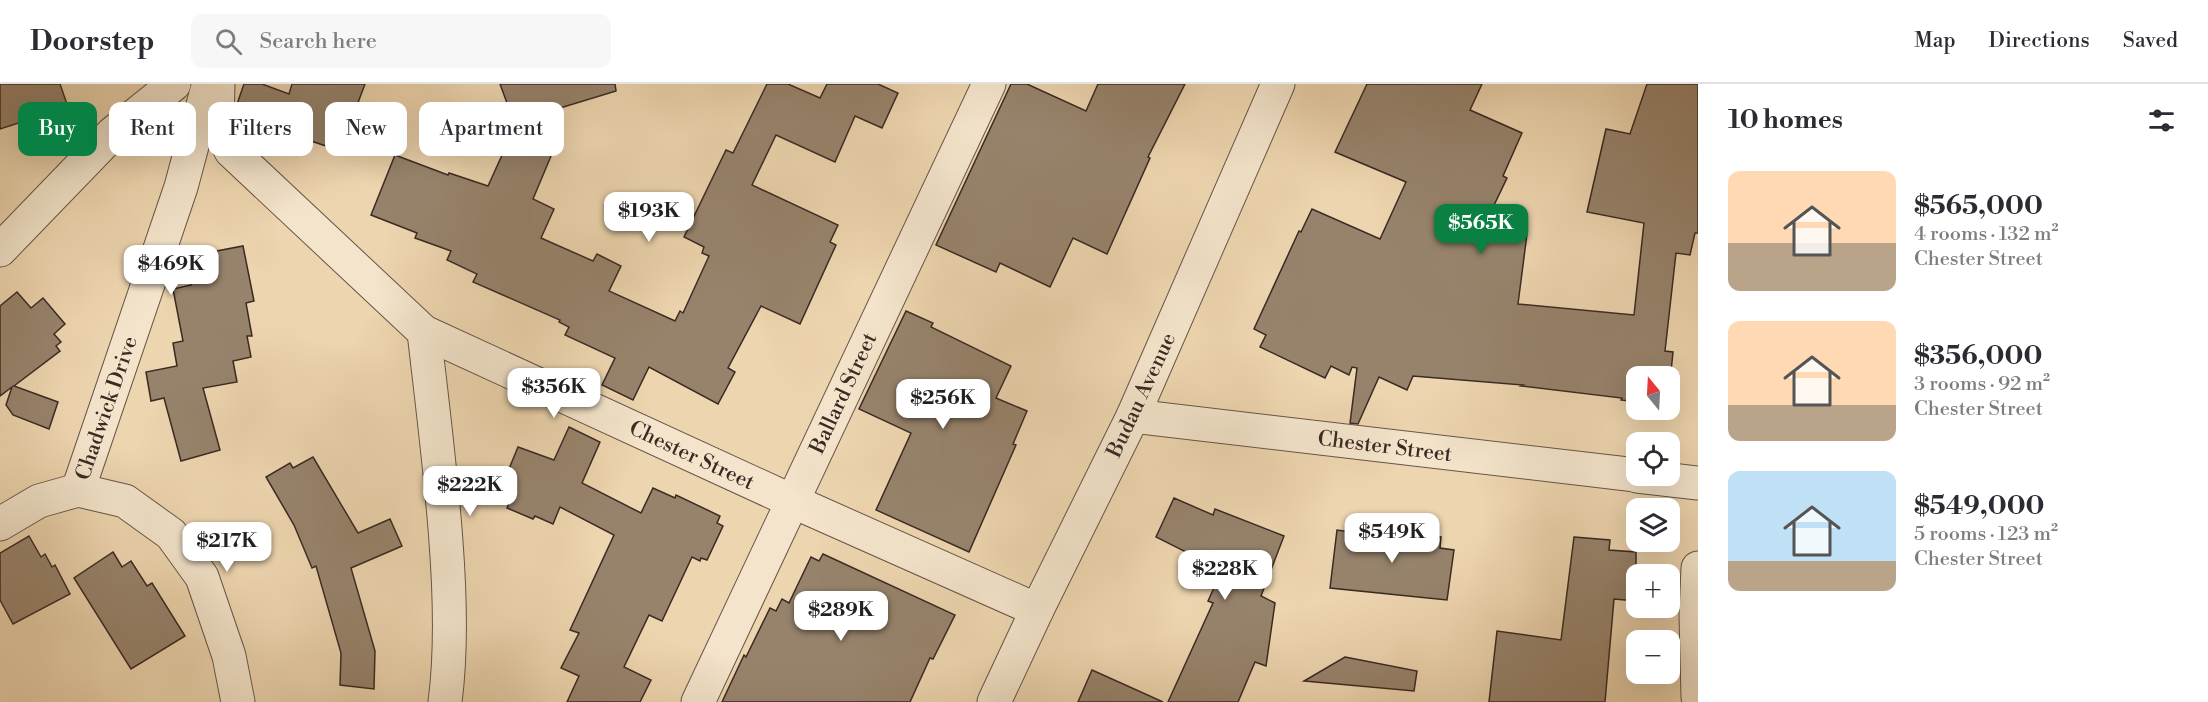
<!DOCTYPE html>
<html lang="en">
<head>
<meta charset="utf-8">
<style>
	:root { --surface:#fff; --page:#f7f7f7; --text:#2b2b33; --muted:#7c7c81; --line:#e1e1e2; --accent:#0b8043 }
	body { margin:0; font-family:"Libre Bodoni",serif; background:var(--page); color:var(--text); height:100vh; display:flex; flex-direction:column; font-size:22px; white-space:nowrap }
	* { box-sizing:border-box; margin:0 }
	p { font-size:20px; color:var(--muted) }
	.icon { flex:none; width:33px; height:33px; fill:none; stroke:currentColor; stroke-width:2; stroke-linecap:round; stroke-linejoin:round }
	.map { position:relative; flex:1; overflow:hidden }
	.drawer { display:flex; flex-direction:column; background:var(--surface); width:510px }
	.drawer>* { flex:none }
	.hud { position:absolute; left:18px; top:18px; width:570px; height:54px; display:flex; gap:12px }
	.needle { width:39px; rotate:342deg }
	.controls { position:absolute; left:1626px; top:282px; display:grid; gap:12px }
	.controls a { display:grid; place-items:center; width:54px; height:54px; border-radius:12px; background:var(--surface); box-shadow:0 6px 24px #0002; font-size:30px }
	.price { position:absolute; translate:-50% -51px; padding:0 14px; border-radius:12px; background:#fff; color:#222; font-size:20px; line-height:39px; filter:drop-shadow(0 2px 3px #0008) }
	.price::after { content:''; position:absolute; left:50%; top:36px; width:18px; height:14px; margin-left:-9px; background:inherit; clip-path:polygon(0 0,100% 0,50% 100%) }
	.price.selected { background:var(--accent); color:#fff }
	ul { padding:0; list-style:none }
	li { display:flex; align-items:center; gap:18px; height:150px; padding:0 30px }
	li span { display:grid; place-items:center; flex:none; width:168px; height:120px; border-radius:12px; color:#555 }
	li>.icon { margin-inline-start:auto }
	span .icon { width:72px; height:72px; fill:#fffc; stroke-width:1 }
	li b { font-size:26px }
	h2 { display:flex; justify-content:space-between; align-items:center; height:72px; padding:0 30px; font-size:26px }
	.chip { padding:0 21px; border-radius:12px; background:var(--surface); box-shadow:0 6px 24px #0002; font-size:21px; line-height:54px }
	.chip.selected { background:var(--accent); color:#fff }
	header { display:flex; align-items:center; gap:36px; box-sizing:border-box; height:84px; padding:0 30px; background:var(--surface); border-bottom:2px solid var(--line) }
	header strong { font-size:28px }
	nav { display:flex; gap:33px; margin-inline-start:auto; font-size:21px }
	.search { width:420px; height:54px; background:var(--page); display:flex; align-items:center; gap:15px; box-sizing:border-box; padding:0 21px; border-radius:12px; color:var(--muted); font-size:22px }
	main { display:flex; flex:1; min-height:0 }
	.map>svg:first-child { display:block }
</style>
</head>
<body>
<header>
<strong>Doorstep</strong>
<div class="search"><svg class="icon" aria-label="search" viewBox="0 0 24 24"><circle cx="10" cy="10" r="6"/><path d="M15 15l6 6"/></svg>Search here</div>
<nav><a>Map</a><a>Directions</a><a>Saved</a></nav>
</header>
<main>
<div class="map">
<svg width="1698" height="618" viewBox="0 0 1698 618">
	<rect width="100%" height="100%" fill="#edd5af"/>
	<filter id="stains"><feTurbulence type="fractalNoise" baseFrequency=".00333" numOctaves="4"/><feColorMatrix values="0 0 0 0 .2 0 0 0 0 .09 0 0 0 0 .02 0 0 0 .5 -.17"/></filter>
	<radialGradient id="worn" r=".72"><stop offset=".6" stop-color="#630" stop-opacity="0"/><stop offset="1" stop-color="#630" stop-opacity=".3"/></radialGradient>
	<g fill="#97836c" stroke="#392a24" stroke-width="1.5">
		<path d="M0 0H60L68 23 0 45Z"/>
		<path d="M244 0H262L289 10 292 0H365L350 40H347L338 66 308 56 306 62 246 41 247 37 236 33V23Z"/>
		<path d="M500 0H615L616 7 514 38Z"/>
		<path d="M767 0H788L820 14 827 0H878L898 9 882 44 855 32 835 78 776 51 752 101 838 141 830 158 836 161 800 240 761 222 728 284 735 288 718 320 649 283 633 316 602 301 615 274 565 251 569 243 559 238 560 236 473 198 477 190 447 176 451 167 415 154 417 149 371 131 395 71 448 91 449 89 488 102 513 47 554 65 533 115 554 125 541 154 593 177 597 170 621 182 609 207 675 237 680 227 683 229 709 172 702 169 704 163 684 153 726 66 733 69Z"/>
		<path d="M1011 0H1027L1086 27 1098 0H1185L1148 73 1150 74 1107 170 1073 154 1050 203 1000 179 996 188 936 161Z"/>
		<path d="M1367 0H1482L1470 26 1522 49 1503 92 1507 94 1486 138 1513 144V148L1527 150 1518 220 1634 231 1644 139 1587 128 1606 45 1630 50 1647 0H1698V149H1695L1690 171 1676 169 1665 267 1673 268 1670 298V292H1636V318L1621 316 1622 314 1521 302 1523 301 1413 292 1407 306 1379 293 1358 340 1350 339 1357 284 1352 283 1349 291 1331 282 1325 294 1260 263 1266 251 1254 245 1299 147 1301 148 1312 125 1380 155 1406 98 1335 68Z"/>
		<path d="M243 162 254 217 246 219 252 252H247L251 273 233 277 237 298 203 304 220 366 181 377 164 314 151 317 146 288 177 282 173 259 183 257 173 205 191 201 185 173Z"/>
		<path d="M17 208 31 224 43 214 65 240 54 250 61 258 56 262 60 267 14 302 58 318 49 345 13 331 6 321 12 303 0 312V222Z"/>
		<path d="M906 227 933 239 931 243 1011 282 996 314 1027 327 1013 360 1016 361 969 468 876 426 911 349 859 325Z"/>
		<path d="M569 343 600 358 582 399 641 429 653 404 675 414 676 411 720 432 717 439 723 442 707 476 701 474 700 477 692 473 662 537 649 531 624 583 651 596 640 618H567L579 592 561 584 579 549 570 546 614 451 560 423 553 440 535 432 533 435 507 424 516 402 504 397 518 363 554 376Z"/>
		<path d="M313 373 358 449 390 435 402 462 351 484 375 567 374 605 340 601 341 569 316 482 312 484 294 441 266 393 290 379 293 384Z"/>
		<path d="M1174 414 1213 431 1215 425 1284 452 1261 512 1275 519 1266 582 1255 578 1238 618H1168L1213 519 1208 517 1222 486 1156 453Z"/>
		<path d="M1351 443 1441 453 1440 464 1454 466 1447 516 1330 504 1337 446 1351 448Z"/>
		<path d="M29 452 41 473 45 470 52 483 55 481 70 510 13 540 0 516V469Z"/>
		<path d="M1574 453 1610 456 1609 466 1636 468V517L1614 515 1605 618H1489L1497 547 1561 556Z"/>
		<path d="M113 468 122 483 131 477 147 502 152 499 185 552 131 585 74 494Z"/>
		<path d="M823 470 955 531 933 575 930 574 910 618H722L744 571 746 573 770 524 776 527 782 515 789 519 811 473 819 477Z"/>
		<path d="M1345 573 1417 587 1414 607 1304 597Z"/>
		<path d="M1092 586 1163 618H1078Z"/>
	</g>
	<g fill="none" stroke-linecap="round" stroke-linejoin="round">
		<g stroke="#665547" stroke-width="35">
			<g id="street">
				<path d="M218 0 217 39 231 67 424 248 792 417 1037 526"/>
				<path d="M0 166 113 49 174 0"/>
				<path d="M424 248C432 318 441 387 446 458 450 511 452 565 445 618"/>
				<path d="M1133 332 1636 391"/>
				<path d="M1637 392 1698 399"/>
				<path d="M78 406 181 103 207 6"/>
				<path d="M0 440 39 417 78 406 125 417 171 450 202 493 229 572 238 618"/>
				<path d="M1698 484 1696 531 1698 613"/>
				<path d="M698 618 989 0"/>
				<path d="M994 618 1037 526 1133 332 1278 0"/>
			</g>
		</g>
		<use href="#street" stroke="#f3e4cb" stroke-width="33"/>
	</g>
	<g text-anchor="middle" stroke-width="4.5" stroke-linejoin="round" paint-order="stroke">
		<g font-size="21" fill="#392a24" stroke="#f3e4cb">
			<text transform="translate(843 309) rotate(-65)" y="7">Ballard Street</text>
			<text transform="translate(1141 311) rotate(-65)" y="7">Budau Avenue</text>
			<text transform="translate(106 324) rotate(-71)" y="7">Chadwick Drive</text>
			<text transform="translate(1385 362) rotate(7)" y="7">Chester Street</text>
			<text transform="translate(692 371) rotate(25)" y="7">Chester Street</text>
		</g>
	</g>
	<rect width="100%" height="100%" filter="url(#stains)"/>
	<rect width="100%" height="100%" fill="url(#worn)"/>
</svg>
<div class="controls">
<a><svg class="needle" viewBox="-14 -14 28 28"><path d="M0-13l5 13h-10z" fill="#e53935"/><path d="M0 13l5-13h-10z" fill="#7c7c81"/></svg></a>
<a><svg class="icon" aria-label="locate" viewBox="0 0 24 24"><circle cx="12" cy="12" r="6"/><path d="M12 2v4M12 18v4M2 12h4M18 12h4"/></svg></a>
<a><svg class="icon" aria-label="layers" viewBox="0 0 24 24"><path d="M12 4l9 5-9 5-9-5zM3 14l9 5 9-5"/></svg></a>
<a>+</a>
<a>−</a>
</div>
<b class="price" style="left:649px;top:159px">$193K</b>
<b class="price selected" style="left:1481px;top:171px">$565K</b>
<b class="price" style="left:171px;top:212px">$469K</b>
<b class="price" style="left:554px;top:335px">$356K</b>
<b class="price" style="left:943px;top:346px">$256K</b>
<b class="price" style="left:470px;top:433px">$222K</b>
<b class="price" style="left:1392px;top:480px">$549K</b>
<b class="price" style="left:227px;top:489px">$217K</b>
<b class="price" style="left:1225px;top:517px">$228K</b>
<b class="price" style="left:841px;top:558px">$289K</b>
<div class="hud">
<a class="chip selected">Buy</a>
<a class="chip">Rent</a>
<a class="chip">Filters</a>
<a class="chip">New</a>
<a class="chip">Apartment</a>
</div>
</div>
<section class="drawer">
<h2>10 homes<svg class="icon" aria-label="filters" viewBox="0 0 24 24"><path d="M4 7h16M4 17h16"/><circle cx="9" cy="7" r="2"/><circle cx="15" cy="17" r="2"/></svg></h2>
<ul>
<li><span style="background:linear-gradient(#ffd9b3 60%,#b9a48a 0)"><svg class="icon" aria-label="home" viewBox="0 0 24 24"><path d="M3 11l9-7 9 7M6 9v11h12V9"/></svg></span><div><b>$565,000</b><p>4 rooms · 132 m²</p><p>Chester Street</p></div></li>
<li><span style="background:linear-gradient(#ffd9b3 70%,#b9a48a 0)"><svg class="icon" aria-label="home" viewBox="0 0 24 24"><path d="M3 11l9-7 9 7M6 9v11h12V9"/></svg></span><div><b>$356,000</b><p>3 rooms · 92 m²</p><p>Chester Street</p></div></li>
<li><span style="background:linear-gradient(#bfe0f5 75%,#b9a48a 0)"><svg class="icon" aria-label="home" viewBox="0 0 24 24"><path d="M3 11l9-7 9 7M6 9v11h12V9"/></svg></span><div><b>$549,000</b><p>5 rooms · 123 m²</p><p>Chester Street</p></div></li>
</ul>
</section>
</main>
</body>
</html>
